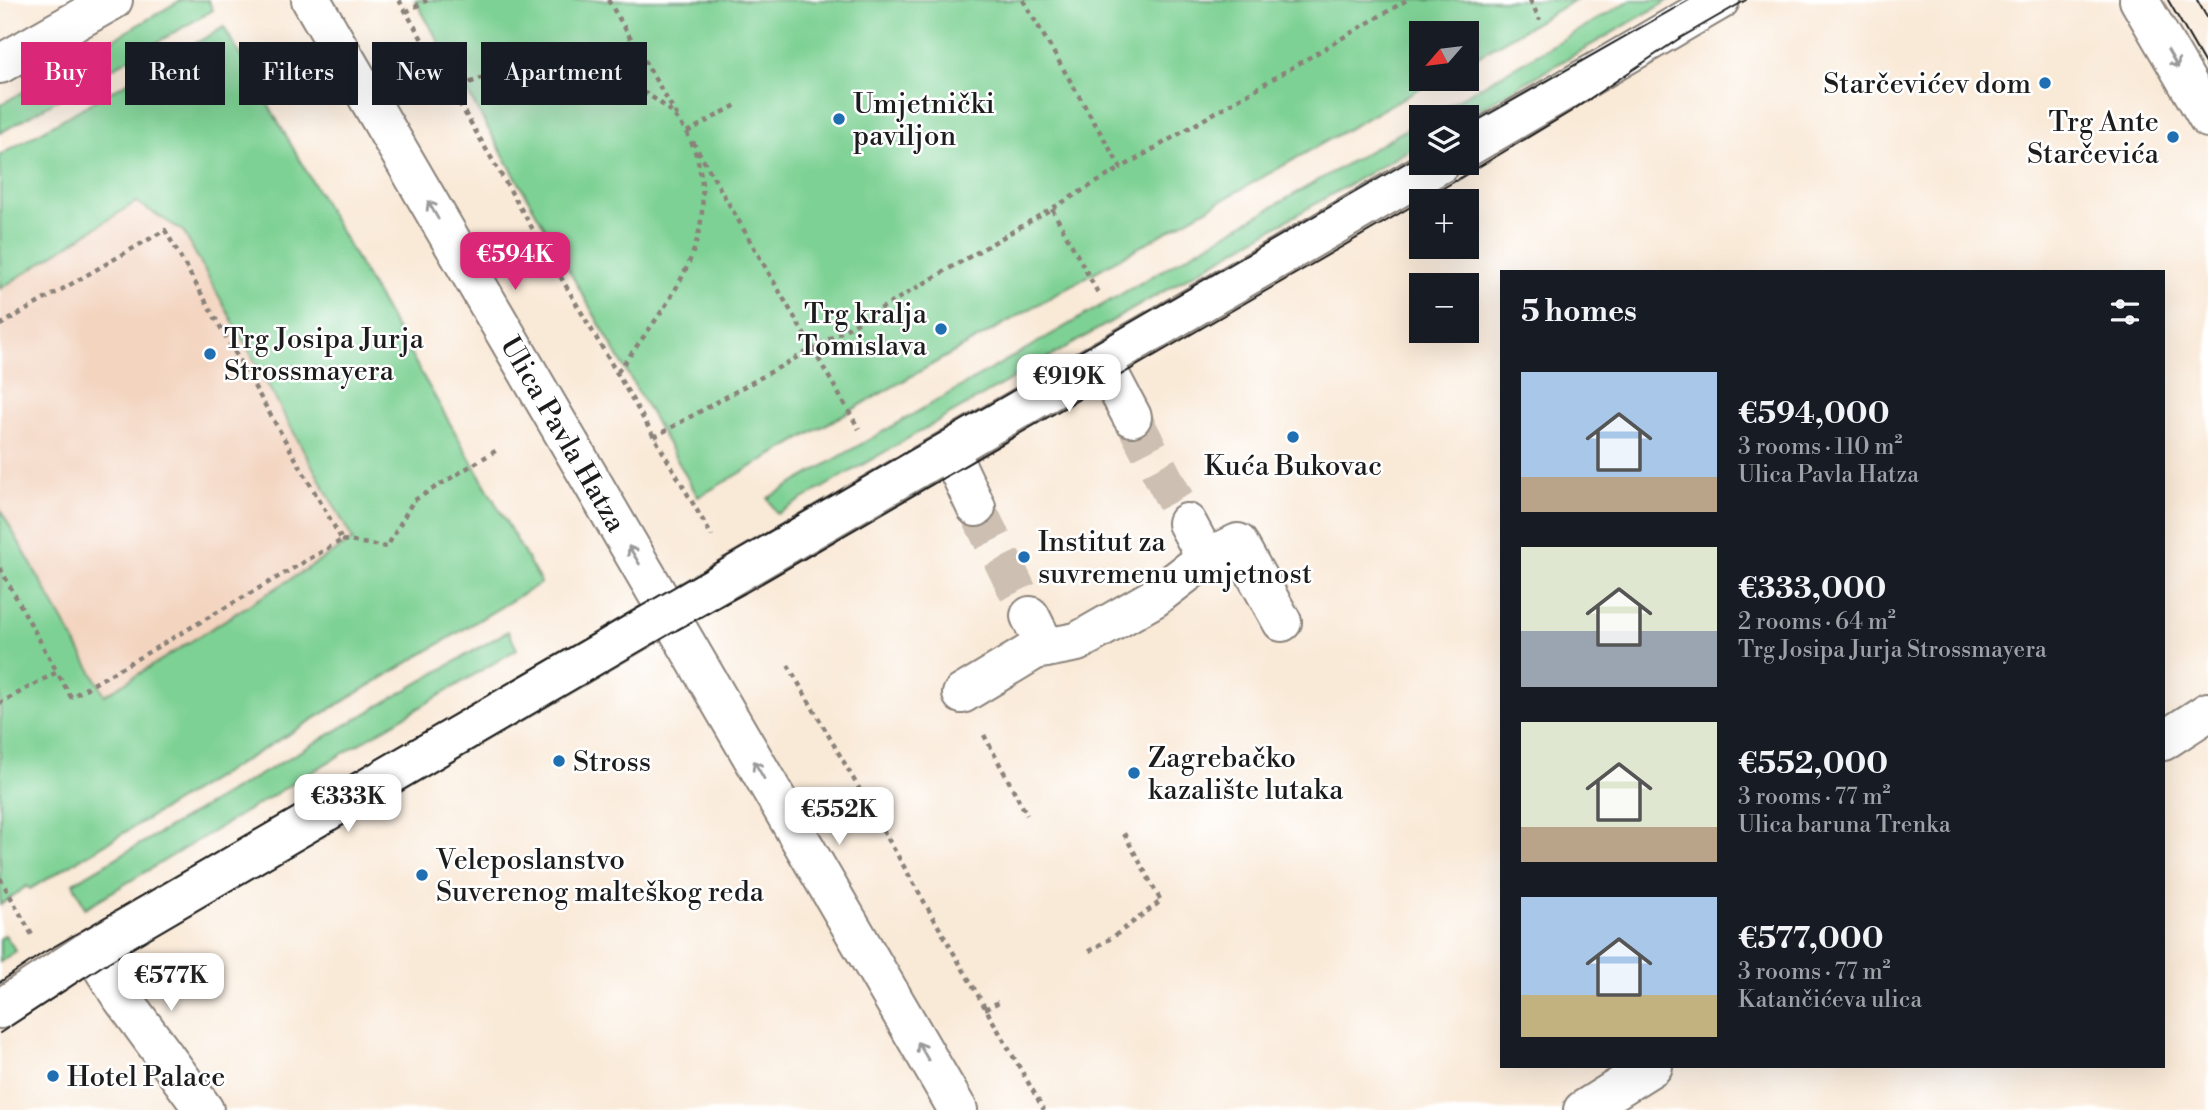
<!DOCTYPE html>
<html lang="en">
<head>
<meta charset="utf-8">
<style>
	:root { --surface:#171b24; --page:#20242c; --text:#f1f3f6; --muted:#9ea1a6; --accent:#db2777 }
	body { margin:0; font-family:"Libre Bodoni",serif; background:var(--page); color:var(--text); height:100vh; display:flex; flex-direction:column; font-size:26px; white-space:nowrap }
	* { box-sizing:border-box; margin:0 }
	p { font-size:23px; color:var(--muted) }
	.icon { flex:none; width:38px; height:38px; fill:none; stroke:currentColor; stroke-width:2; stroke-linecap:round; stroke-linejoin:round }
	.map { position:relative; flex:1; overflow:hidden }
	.panel { position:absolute; left:1500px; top:270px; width:665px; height:798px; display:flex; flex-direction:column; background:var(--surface); border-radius:0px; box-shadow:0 7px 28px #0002 }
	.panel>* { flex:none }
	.banner { position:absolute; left:21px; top:42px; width:665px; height:63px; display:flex; gap:14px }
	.needle { width:46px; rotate:242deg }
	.tools { position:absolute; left:1409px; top:21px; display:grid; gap:14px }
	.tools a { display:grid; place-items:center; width:70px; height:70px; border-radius:0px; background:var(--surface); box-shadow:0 7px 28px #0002; font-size:35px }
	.price { position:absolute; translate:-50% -60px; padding:0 16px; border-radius:14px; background:#fff; color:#222; font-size:23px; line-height:46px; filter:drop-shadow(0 2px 4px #0008) }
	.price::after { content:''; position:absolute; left:50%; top:42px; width:21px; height:16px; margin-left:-10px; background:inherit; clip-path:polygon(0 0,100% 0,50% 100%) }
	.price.current { background:var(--accent); color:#fff }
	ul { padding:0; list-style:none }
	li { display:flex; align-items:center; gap:21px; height:175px; padding:0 21px }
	li span { display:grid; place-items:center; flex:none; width:196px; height:140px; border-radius:0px; color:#555 }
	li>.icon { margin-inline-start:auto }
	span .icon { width:84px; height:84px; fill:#fffc; stroke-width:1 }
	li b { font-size:30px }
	h2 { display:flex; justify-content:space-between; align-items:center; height:84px; padding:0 21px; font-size:30px }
	.pill { padding:0 24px; border-radius:0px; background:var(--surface); box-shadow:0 7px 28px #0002; font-size:24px; line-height:63px }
	.pill.current { background:var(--accent); color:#fff }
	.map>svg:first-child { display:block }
</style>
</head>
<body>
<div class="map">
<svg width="2208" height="1110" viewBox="0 0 2208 1110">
	<rect width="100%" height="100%" fill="#fff"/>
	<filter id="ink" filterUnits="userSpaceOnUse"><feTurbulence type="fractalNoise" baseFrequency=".0143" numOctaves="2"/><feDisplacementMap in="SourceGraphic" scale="14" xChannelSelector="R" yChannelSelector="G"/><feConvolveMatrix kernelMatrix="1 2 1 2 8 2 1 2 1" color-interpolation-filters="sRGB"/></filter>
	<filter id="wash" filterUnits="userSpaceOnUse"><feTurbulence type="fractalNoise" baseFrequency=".00686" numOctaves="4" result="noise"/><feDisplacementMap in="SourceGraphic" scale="28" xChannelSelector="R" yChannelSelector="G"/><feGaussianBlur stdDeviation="1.57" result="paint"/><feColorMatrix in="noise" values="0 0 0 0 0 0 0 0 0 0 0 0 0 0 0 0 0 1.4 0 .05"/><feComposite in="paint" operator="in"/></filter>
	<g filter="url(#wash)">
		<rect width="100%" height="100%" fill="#f9e9d7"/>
		<path fill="#f3d4bf" d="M136 202 183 231 353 540 105 695 0 509V289Z"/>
		<g fill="#7ed194" stroke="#4d7658" stroke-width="2">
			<path d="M181 0H208L213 10 0 133V105Z"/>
			<path d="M415 0H1575L1467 62 1466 33H1421V79H1436L698 497Z"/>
			<path d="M1631 0H1669L1466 117H1428Z"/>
			<path d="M224 27 541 583 30 889 27 886 0 905V509L105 695 353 540 183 231 136 202 0 289V155Z"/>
			<path d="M1421 121V143L777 514 768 498Z"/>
			<path d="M508 631 517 649 85 908 73 883Z"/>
			<path d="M5 935 16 951 0 962V939Z"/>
		</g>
	</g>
	<g filter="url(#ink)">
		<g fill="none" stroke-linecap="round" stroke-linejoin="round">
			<g stroke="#cdc0b2" stroke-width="38" stroke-dasharray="38 19" stroke-linecap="butt">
				<path d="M1132 417 1187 523"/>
				<path d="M976 507 1030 616"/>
			</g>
			<g stroke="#8a827a" stroke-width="42">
				<g id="minor">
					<path d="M2139 0 2208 118"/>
					<path d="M0 64 113 0"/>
					<path d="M1466 148 1720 0"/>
					<path d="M1102 360 1132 417"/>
					<path d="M949 450 976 507"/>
					<path d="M1187 523 1206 558 1238 543 1282 622"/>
					<path d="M1030 616 1046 648"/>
					<path d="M962 694 1035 650 1077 642 1154 598 1206 558"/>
					<path d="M2163 741 2208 712"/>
					<path d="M91 949 120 995 204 1110"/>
					<path d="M0 1009 91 949 1441 163"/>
					<path d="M1583 1110 1653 1066"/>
				</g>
			</g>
			<g stroke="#8a827a" stroke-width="42">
				<g id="major">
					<path id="s1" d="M311 0 958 1110"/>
				</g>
			</g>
			<g stroke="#8a827a" stroke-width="4.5" stroke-dasharray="5 5" stroke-linecap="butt">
				<path d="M399 0 712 536"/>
				<path d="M608 0 679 119"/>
				<path d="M1023 0 1121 168 1407 0"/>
				<path d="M1530 0 1540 20"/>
				<path d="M406 12 427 0"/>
				<path d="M451 90C466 85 481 77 496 73 517 69 554 67 575 68 593 69 611 77 626 84 639 90 652 96 663 105 701 135 709 192 698 236 685 287 647 331 617 373"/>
				<path d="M687 132 738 104"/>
				<path d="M693 142 859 429"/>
				<path d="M1052 209 1098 293"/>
				<path d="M0 325 165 230 342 540 71 697 57 672"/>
				<path d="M654 437 812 349 1121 168"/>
				<path d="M342 540 387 547 413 501 497 450"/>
				<path d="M0 568 57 672 0 703"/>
				<path d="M788 665 1044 1110"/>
				<path d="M984 735 1027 815"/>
				<path d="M0 878 32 935"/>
				<path d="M1089 951 1113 937 1161 901 1122 830"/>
				<path d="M985 1009 1001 1001"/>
			</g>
			<use href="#minor" stroke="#fff" stroke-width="38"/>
			<use href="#major" stroke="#fff" stroke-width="38"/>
			<g stroke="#1c1c1c" stroke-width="2">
				<path d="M2168 0 2208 69"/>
				<path d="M2197 0 2208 19"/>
				<path d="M1466 127 1689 0"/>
				<path d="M0 982 43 953 1421 154"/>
				<path d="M0 1033 102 966 677 630 745 593 1457 180 1570 112 1680 38 1746 0"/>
			</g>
		</g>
		<defs><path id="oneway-shaft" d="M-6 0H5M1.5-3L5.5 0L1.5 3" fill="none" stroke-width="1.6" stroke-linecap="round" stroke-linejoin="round" transform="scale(1.75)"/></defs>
		<g stroke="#999">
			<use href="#oneway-shaft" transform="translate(2173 59) rotate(60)"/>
			<use href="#oneway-shaft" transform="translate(433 210) rotate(-120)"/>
			<use href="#oneway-shaft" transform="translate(634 555) rotate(-121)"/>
			<use href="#oneway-shaft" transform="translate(759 770) rotate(-120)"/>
			<use href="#oneway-shaft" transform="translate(923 1051) rotate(-120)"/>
		</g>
	</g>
	<g fill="#1f6fb2" stroke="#fff" stroke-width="2.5">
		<circle cx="2045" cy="83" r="7"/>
		<circle cx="839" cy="119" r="7"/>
		<circle cx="2173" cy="137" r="7"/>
		<circle cx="941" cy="329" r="7"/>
		<circle cx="210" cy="354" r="7"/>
		<circle cx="1293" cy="437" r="7"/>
		<circle cx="1024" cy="557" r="7"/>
		<circle cx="559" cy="761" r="7"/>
		<circle cx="1134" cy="773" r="7"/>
		<circle cx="422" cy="875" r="7"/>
		<circle cx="53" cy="1076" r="7"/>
	</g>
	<g text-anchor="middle" stroke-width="5" stroke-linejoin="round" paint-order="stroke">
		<g font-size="28" fill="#1c1c1c" stroke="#fff" text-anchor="start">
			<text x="2031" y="93" text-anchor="end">Starčevićev dom</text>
			<text x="853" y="113">Umjetnički<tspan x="853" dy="32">paviljon</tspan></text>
			<text x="2159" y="131" text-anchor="end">Trg Ante<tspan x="2159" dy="32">Starčevića</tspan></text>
			<text x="927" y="323" text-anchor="end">Trg kralja<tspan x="927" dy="32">Tomislava</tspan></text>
			<text x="224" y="348">Trg Josipa Jurja<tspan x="224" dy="32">Strossmayera</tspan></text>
			<text x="1293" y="475" text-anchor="middle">Kuća Bukovac</text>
			<text x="1038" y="551">Institut za<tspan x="1038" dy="32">suvremenu umjetnost</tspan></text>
			<text x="1148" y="767">Zagrebačko<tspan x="1148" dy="32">kazalište lutaka</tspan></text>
			<text x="573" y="771">Stross</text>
			<text x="436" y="869">Veleposlanstvo<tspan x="436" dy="32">Suverenog malteškog reda</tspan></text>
			<text x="67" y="1086">Hotel Palace</text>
		</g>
		<g font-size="28" fill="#1c1c1c" stroke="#fff">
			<text dy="10" stroke="none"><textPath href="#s1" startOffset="502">Ulica Pavla Hatza</textPath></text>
		</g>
	</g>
</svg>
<div class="tools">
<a><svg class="needle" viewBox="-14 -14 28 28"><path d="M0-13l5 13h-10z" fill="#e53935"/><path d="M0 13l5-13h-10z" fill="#9ea1a6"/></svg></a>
<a><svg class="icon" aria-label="layers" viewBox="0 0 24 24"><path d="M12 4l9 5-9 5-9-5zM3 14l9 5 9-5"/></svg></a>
<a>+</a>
<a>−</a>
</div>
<b class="price current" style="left:515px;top:292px">€594K</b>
<b class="price" style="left:1069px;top:414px">€919K</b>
<b class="price" style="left:348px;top:834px">€333K</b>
<b class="price" style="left:839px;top:847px">€552K</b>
<b class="price" style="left:171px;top:1013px">€577K</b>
<div class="banner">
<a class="pill current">Buy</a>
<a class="pill">Rent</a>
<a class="pill">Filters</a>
<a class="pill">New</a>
<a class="pill">Apartment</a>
</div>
<section class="panel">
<h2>5 homes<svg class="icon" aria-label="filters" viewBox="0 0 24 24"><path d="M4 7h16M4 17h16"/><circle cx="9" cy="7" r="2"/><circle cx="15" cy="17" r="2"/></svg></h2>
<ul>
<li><span style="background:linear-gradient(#a9c7e8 75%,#b9a48a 0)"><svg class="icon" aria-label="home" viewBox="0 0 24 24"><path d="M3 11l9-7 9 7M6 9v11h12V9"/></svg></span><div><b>€594,000</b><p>3 rooms · 110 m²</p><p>Ulica Pavla Hatza</p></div></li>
<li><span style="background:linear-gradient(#dfe7d0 60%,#9aa5b1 0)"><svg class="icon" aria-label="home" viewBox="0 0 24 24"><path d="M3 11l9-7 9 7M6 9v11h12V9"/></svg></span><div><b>€333,000</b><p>2 rooms · 64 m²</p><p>Trg Josipa Jurja Strossmayera</p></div></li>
<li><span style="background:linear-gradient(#dfe7d0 75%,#b9a48a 0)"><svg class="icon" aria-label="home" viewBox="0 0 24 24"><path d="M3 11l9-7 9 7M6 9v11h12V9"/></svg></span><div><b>€552,000</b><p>3 rooms · 77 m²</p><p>Ulica baruna Trenka</p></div></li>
<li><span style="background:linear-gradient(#a9c7e8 70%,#c2b280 0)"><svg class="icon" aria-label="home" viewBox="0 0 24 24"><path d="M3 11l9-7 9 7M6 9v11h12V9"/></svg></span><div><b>€577,000</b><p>3 rooms · 77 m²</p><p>Katančićeva ulica</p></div></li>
</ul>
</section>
</div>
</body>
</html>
